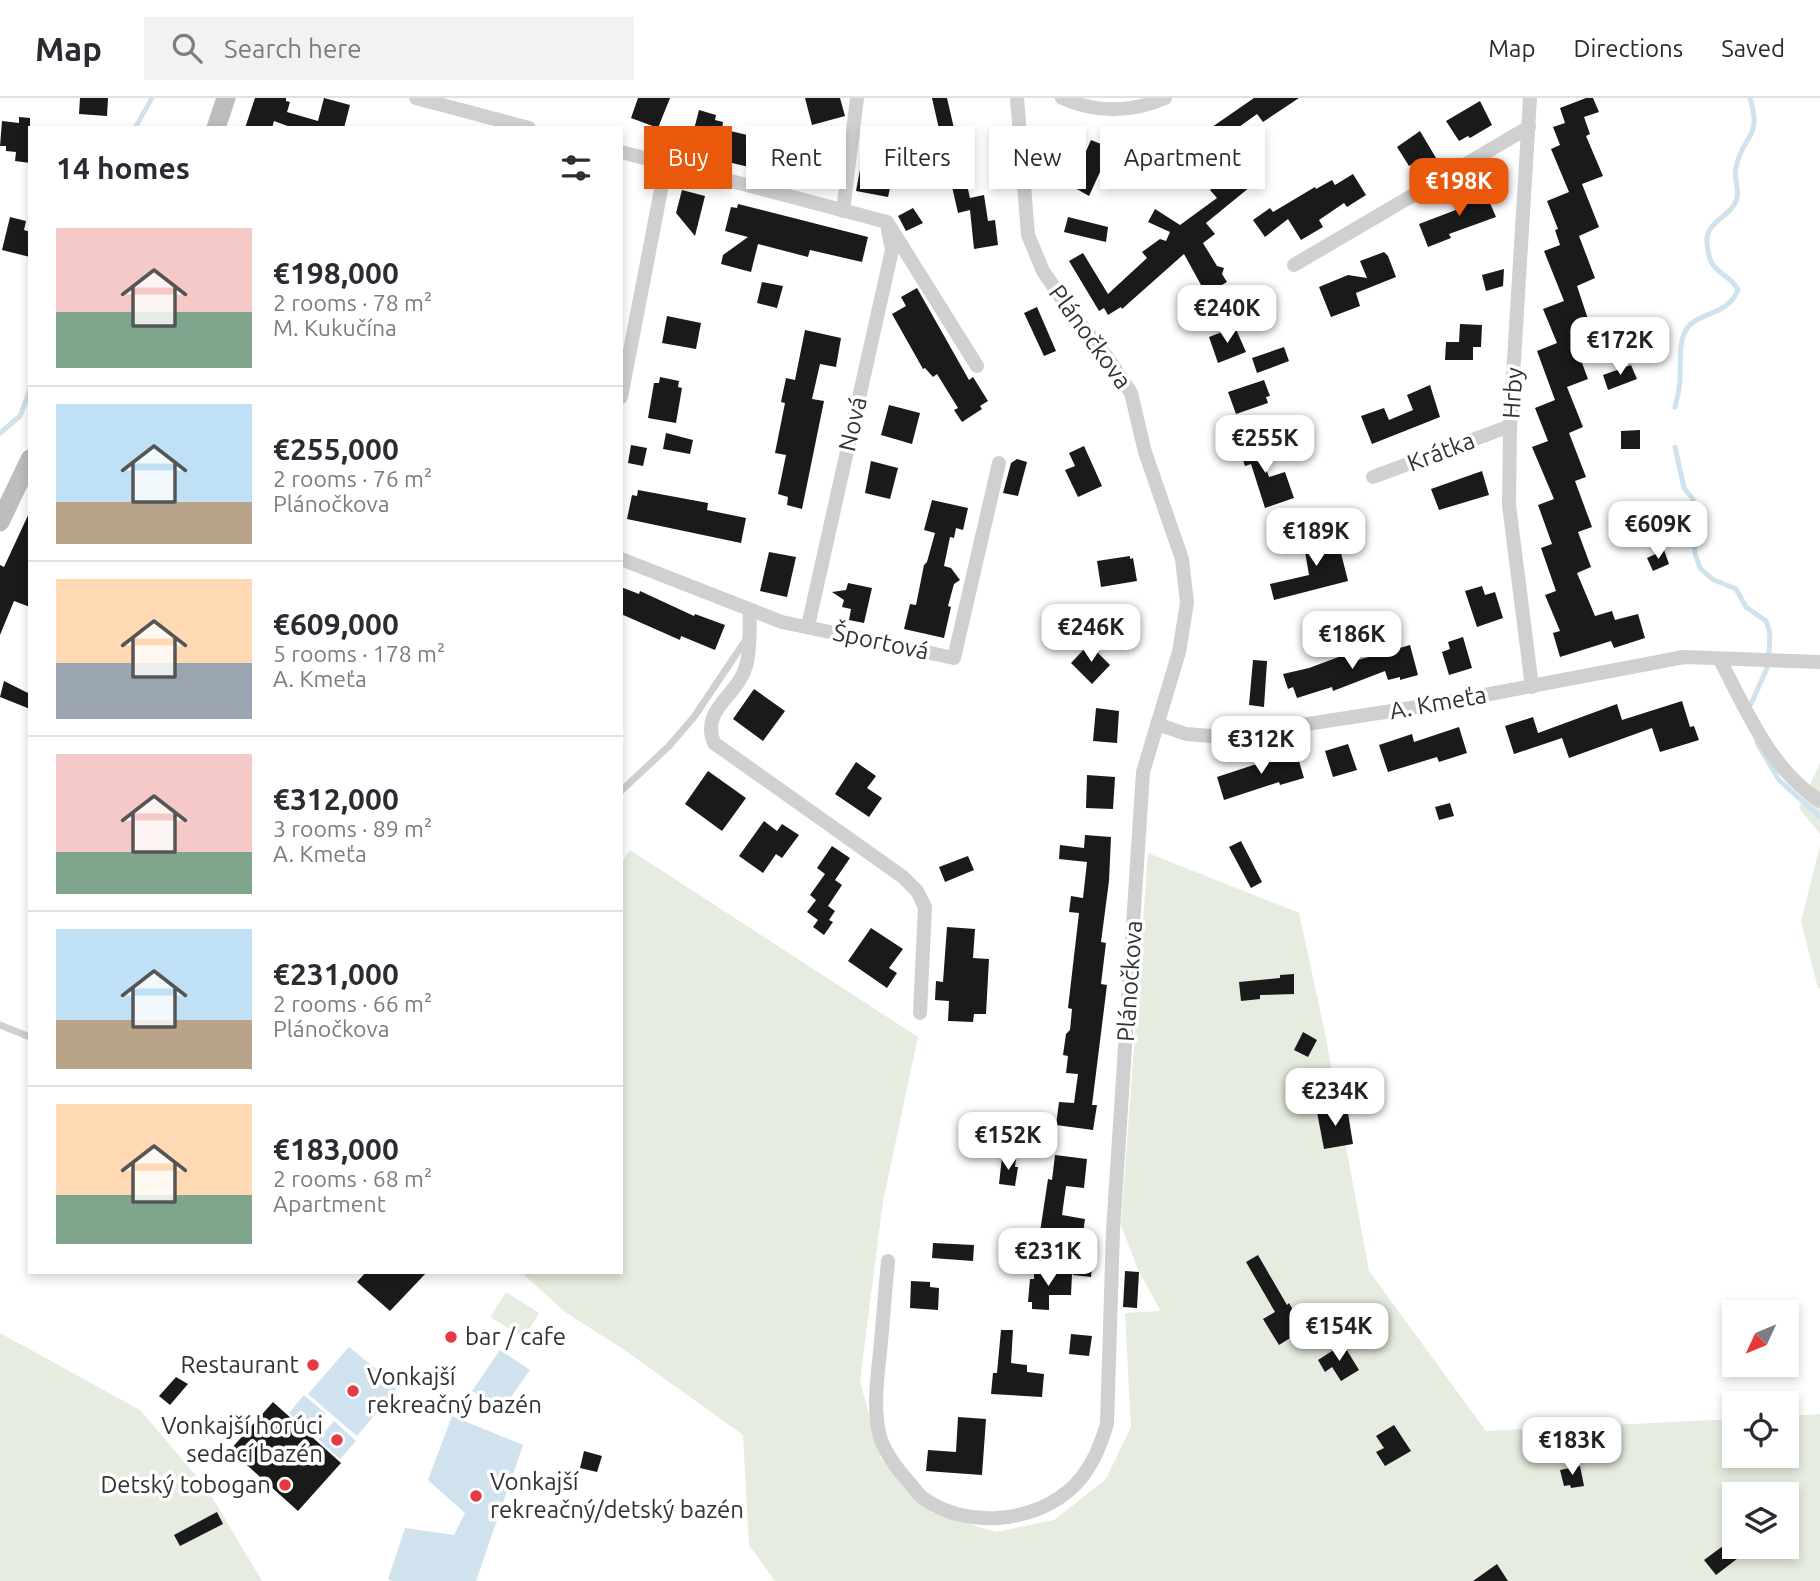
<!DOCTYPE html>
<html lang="en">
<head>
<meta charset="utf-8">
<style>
	:root { --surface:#fff; --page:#f2f2f3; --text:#2b2b33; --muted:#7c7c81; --line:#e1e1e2; --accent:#ea580c }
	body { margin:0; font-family:Ubuntu,sans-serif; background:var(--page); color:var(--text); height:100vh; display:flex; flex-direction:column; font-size:26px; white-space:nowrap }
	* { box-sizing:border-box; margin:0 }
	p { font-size:23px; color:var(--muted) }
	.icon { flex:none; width:38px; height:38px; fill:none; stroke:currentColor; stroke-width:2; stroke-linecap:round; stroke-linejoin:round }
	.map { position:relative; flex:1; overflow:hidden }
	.side { position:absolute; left:28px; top:28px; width:595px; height:1148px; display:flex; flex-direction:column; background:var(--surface); border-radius:0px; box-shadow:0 4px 10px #0003 }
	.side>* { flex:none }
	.guide { position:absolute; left:644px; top:28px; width:665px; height:63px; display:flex; gap:14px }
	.needle { width:46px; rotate:226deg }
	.fabs { position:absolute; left:1722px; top:1202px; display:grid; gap:14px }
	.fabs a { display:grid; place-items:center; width:77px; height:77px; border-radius:0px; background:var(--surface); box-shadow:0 4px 10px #0003; font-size:35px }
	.price { position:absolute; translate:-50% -60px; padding:0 16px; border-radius:14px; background:#fff; color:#222; font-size:23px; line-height:46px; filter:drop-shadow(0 2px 4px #0008) }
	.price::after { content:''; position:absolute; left:50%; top:42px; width:21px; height:16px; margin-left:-10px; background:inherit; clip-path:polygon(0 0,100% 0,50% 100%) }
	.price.selected { background:var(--accent); color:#fff }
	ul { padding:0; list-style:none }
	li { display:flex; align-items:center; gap:21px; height:175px; padding:0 28px }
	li+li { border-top:2px solid var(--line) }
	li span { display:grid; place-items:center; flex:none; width:196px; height:140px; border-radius:0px; color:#555 }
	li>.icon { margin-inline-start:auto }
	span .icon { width:84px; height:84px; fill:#fffc; stroke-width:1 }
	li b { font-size:30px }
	h2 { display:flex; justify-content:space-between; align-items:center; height:84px; padding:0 28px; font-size:30px }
	.tag { padding:0 24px; border-radius:0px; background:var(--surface); box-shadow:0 4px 10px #0003; font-size:24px; line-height:63px }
	.tag.selected { background:var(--accent); color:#fff }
	header { display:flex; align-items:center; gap:42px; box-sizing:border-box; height:98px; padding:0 35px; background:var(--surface); border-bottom:2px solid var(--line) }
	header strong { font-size:33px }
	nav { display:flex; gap:38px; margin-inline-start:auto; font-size:24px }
	.search { width:490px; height:63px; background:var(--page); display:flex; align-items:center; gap:18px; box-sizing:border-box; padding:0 24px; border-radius:0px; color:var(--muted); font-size:26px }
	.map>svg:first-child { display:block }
</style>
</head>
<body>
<header>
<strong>Map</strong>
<div class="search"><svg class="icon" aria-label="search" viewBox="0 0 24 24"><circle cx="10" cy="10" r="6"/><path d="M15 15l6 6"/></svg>Search here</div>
<nav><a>Map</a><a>Directions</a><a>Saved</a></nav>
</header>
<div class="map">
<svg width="1820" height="1483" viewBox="0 0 1820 1483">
	<rect width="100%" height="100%" fill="#fff"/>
	<g fill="#e6ecdf" fill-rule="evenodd">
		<path d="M1820 665V736L1799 710Z"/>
		<path d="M1820 748V890H1818L1801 824Z"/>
		<path d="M630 752 918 939 883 1103 860 1283 881 1361 933 1415 996 1434 1054 1422 1106 1381 1131 1329 1125 1215 1161 1213 1139 1174 1121 1127 1148 755 1299 815 1324 930 1369 1173 1486 1333 1734 1321V1358H1787V1318L1820 1316V1483H775L749 1447 743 1337 626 1253 565 1214 521 1174H621V765ZM1734 1396H1787V1449H1734Z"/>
		<path d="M506 1194 539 1215 524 1240 490 1219Z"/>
		<path d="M0 1235 140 1312 206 1389 262 1483H0Z"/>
	</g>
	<g fill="#cfe2ee">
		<path d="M349 1249 398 1289 357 1338 308 1296Z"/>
		<path d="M500 1252 530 1272 501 1313 472 1293Z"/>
		<path d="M304 1297 326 1316 310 1334 289 1315Z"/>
		<path d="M452 1318 523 1347 476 1483H392L388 1481 405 1430 454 1437 465 1415 428 1382Z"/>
		<path d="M334 1323 356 1343 340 1361 318 1341Z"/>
	</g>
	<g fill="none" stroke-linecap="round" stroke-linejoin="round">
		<g stroke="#cfe2ee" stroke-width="5">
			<path d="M135 30 152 0"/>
			<path d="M1675 309C1677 300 1680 290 1680 281 1681 267 1678 245 1686 232 1697 213 1727 219 1738 192 1732 178 1714 175 1710 161 1699 124 1719 128 1734 107 1742 95 1733 83 1736 70 1742 36 1763 42 1750 0"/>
			<path d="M0 335 20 318 30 292"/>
			<path d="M1675 349 1684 390 1693 401 1695 456 1700 470 1712 481 1736 491 1746 509 1766 523 1770 535 1769 555"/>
			<path d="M1751 606 1768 568"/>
			<path d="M1757 645 1779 682 1820 719"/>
		</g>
	</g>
	<g fill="#1a1a1a">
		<path d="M80 0H108L107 18 79 16Z"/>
		<path d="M255 0H286V3L290 4 287 14 318 23 324 0 350 7 344 30H293L274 23 272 30H245Z"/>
		<path d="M638 0H670L658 30 631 20Z"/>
		<path d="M805 0H840L845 18 812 27Z"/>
		<path d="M932 0H947L970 100 984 97 988 123 995 122 998 147 974 151 970 112 958 115Z"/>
		<path d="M1254 0H1299L1263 24 1257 16 1232 34 1241 45 1217 62 1199 38Z"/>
		<path d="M1586 0H1593L1599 14 1584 19 1590 36 1586 38 1603 78 1582 86 1599 129 1579 138 1595 180 1577 188 1591 230 1572 238 1588 281 1567 289 1583 329 1569 335 1586 379 1575 383 1592 429 1578 434 1591 469 1577 475 1595 518 1612 513 1615 522 1638 516 1645 540 1614 550 1611 543 1560 559 1553 535 1560 533 1545 497 1556 493 1541 450 1552 446 1538 407 1554 401 1532 349 1548 343 1535 310 1555 302 1537 253 1557 245 1543 211 1564 203 1544 153 1560 147 1555 132 1558 131 1547 103 1569 94 1551 51 1560 47 1553 29 1565 25 1560 10Z"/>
		<path d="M1480 3 1492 27 1470 40 1468 38 1459 43 1446 23Z"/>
		<path d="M699 12 716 17 715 22 723 24 722 31 764 41 757 71 728 64 730 57 690 47Z"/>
		<path d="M19 19 30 20V65L15 63 16 54 6 53V48H0L2 23 19 25Z"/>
		<path d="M1420 33 1436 60 1420 70 1416 64 1409 68 1397 49Z"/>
		<path d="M1091 42 1111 50 1089 98 1061 82 1068 67 1078 71Z"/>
		<path d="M862 61 895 67 888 99 856 93Z"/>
		<path d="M1233 68 1250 89 1206 125 1215 136 1203 145 1217 168 1224 170 1222 176 1227 184 1206 196 1184 156 1122 211 1121 209 1108 217 1104 210 1099 213 1069 163 1083 155 1108 196 1147 160 1142 154 1160 141 1166 143 1170 134 1148 124 1155 111 1180 127 1217 100 1210 92 1217 86 1215 83Z"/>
		<path d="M1353 76 1366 97 1347 109 1344 105 1319 122 1323 129 1301 142 1288 121 1265 139 1253 122 1270 110 1273 114 1315 89 1316 91 1332 82 1335 87Z"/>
		<path d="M1484 91 1496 119 1449 136 1451 140 1428 149 1419 126 1461 110 1457 101Z"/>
		<path d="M682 92 705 98 695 138 676 115Z"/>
		<path d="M738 106 868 139 862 164 810 152 808 159 758 146 751 174 721 166 723 157 748 139 725 133 731 109 737 110Z"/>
		<path d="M913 110 923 125 906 133 898 118Z"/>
		<path d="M10 119 26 123 24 132 30 134V159L2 152Z"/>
		<path d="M1068 119 1108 129 1106 144 1064 134Z"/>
		<path d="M1384 154 1388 158 1396 179 1356 195 1360 208 1331 219 1319 189 1348 177 1367 180 1360 163Z"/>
		<path d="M1504 171 1503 188 1486 193 1482 177Z"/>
		<path d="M762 184 783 188 777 210 757 205Z"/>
		<path d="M917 190 969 282 973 279 988 303 980 308 982 311 962 324 954 312 958 310 937 276 933 279 925 270 923 271 892 216 906 208 901 199Z"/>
		<path d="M1037 209 1056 253 1044 258 1024 215Z"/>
		<path d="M667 218 701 225 696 251 662 245Z"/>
		<path d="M1460 226 1482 227 1481 249H1473V262H1445L1446 244H1459Z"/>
		<path d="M1235 229 1246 254 1218 265 1209 239Z"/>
		<path d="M805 232 841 240 836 269 820 266 812 301 824 303 802 411 787 407 788 399 778 396 786 357 775 355 785 305 781 304 786 280 795 282Z"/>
		<path d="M1284 249 1289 263 1257 275 1252 260Z"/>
		<path d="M1631 267 1637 281 1608 292 1603 277Z"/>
		<path d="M660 279 679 283 678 289 682 290 676 325 648 320 654 285H659Z"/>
		<path d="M1264 282 1270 298 1266 299 1268 305 1236 316 1228 294Z"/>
		<path d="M1430 287 1440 319 1372 346 1361 318 1384 310 1389 322 1413 312 1407 297Z"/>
		<path d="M889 307 920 315 912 346 881 337Z"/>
		<path d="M1640 332V351H1621V333Z"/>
		<path d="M666 335 693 342 690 356 663 351Z"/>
		<path d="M1255 338 1269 379 1285 374 1294 400 1265 410 1251 366 1245 368 1237 345Z"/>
		<path d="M631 347 647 350 643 368 628 365Z"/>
		<path d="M1084 348 1102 388 1078 399 1065 372 1075 368 1069 355Z"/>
		<path d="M1017 361 1027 364 1018 398 1003 395 1011 365Z"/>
		<path d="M871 363 898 370 890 401 865 395Z"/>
		<path d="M1482 373 1489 397 1439 412 1431 391Z"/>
		<path d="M638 392 708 405 707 412 746 420 741 445 627 421 632 397 637 398Z"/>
		<path d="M932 402 968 410 963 432 956 430 954 440 950 439 944 468 951 470 960 482 954 486 948 508 951 509 944 540 904 531 910 506 916 507 924 467 927 464 935 435 924 432Z"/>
		<path d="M30 413V509L14 503 0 537V467L4 469Z"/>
		<path d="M1336 435 1348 483 1274 502 1270 486 1309 477 1303 442Z"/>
		<path d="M1664 452 1669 466 1653 473 1647 460Z"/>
		<path d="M769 454 796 459 787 499 760 493Z"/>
		<path d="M1130 458V461L1133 460 1137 483 1101 489 1097 463Z"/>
		<path d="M848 485 872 490 864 525 849 522 851 511 842 509 844 502 832 494 846 492Z"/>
		<path d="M1482 488 1485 497 1495 494 1503 520 1477 529 1465 493Z"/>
		<path d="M621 489 639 496 640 493 694 518 695 516 725 527 715 552 681 538 680 542 621 516Z"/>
		<path d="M1463 539 1472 570 1449 577 1442 554 1450 551 1448 544Z"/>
		<path d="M1089 546 1110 567 1092 586 1071 565Z"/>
		<path d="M1410 547 1418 577 1400 582V579L1388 582 1385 573 1333 593 1332 589 1297 600 1293 589 1288 591 1283 576 1309 570 1355 553 1358 562Z"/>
		<path d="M1253 562 1267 563 1264 609 1249 607Z"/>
		<path d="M4 583 30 596V611L0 599Z"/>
		<path d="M754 591 785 613 763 643 733 621Z"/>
		<path d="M1682 603 1690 629 1694 628 1699 642 1660 654 1652 630 1569 660 1562 640 1514 656 1505 628 1533 619 1538 635 1617 606 1622 622Z"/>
		<path d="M1096 610 1119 613 1117 645 1093 643Z"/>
		<path d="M1459 629 1467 655 1439 664 1437 659 1388 674 1379 647 1412 636 1414 644Z"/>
		<path d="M1348 646 1357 672 1333 679 1325 653Z"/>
		<path d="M1296 653 1304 680 1280 687 1279 684 1224 702 1217 679Z"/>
		<path d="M856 664 876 678 867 690 882 700 869 719 835 696Z"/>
		<path d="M708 673 746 700 722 733 685 706Z"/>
		<path d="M1087 677 1115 679 1113 711 1086 710Z"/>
		<path d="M1450 705 1454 718 1439 722 1435 709Z"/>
		<path d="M764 723 777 733 782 726 799 737 782 760 776 756 763 775 739 758Z"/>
		<path d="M1085 737 1111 739 1109 783 1101 844 1106 845 1101 886 1107 887 1092 1007H1097L1093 1032 1056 1027 1059 1004 1074 1005 1078 976 1066 975 1068 958 1063 957 1066 936 1070 932 1072 911 1068 910 1079 815 1069 814 1071 798 1083 800 1087 764 1059 761 1060 747 1084 750Z"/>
		<path d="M1241 743 1262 784 1251 790 1229 749Z"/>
		<path d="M832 748 850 760 835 782 842 787 828 808 835 813 829 822 833 824 824 837 813 829 818 822 807 814 816 802 810 797 825 776 817 770Z"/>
		<path d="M968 758 974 772 945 784 939 769Z"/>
		<path d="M947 829 975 831 973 860 989 861 986 916H974L973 924 948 923 949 903 935 902 936 883 943 884Z"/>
		<path d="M871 830 903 851 889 870 897 875 887 890 848 863Z"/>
		<path d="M1294 876V896L1260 897V901L1241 903 1239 884 1280 880V877Z"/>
		<path d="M1303 934 1317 942 1308 959 1294 952Z"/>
		<path d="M1347 1009 1353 1046 1324 1051 1317 1014Z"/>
		<path d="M1055 1057 1087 1061 1084 1090 1066 1088 1062 1117 1085 1121 1082 1143 1042 1138 1043 1135 1040 1134 1048 1081 1052 1082Z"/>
		<path d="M1002 1059 1016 1061 1015 1069H1018L1015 1088 999 1086Z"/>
		<path d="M933 1145 974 1147 973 1163 932 1160Z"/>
		<path d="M1258 1157 1287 1207 1289 1205 1294 1214 1296 1213 1306 1230 1279 1247 1263 1221 1275 1214 1246 1164Z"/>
		<path d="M1075 1158 1093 1160 1091 1179 1073 1177Z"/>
		<path d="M1125 1173 1139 1174 1137 1210 1123 1209Z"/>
		<path d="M366 1174H427L390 1213 357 1184Z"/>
		<path d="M1047 1174 1072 1176 1071 1197H1049V1212L1032 1211V1204H1028L1030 1181H1034V1175Z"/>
		<path d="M911 1183 930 1184V1189L939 1190 938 1212 910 1210Z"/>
		<path d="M1001 1232H1013L1011 1265 1027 1267V1274L1044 1276 1042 1299 991 1296 993 1275H997Z"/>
		<path d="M1071 1236 1092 1238 1089 1258 1069 1256Z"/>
		<path d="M1343 1246 1359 1272 1341 1283 1332 1269 1325 1274 1318 1262Z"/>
		<path d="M176 1279 188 1286 170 1307 159 1298Z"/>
		<path d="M273 1304 341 1365 298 1413 230 1352Z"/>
		<path d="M958 1319 986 1321 982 1377 926 1373 928 1352 956 1354Z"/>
		<path d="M1394 1327 1411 1353 1385 1368 1376 1354 1384 1350 1376 1338Z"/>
		<path d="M584 1353 602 1358 597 1374 580 1370Z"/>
		<path d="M1580 1368 1584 1388 1571 1390 1570 1387 1564 1388 1560 1372Z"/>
		<path d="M217 1414 223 1426 180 1448 174 1437Z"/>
		<path d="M1731 1442 1742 1457 1716 1477 1704 1462Z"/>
		<path d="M1497 1466 1508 1483H1473Z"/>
	</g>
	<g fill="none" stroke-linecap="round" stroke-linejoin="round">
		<g stroke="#d0d0d0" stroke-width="7">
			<path d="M621 693 669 648 694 619 747 540"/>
			<path d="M0 927 30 939"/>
		</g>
		<g stroke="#d0d0d0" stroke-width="14">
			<path d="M416 0 529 30"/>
			<path d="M1062 0C1095 15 1132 15 1165 0"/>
			<path d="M1530 0 1510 328 1509 407 1532 589"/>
			<path d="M621 54 887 124 977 268"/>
			<path d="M843 113 857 0"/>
			<path d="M1294 167 1529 29"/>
			<path d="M621 299 666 66"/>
			<path d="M1373 379 1510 328"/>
			<path d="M621 461 782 524 954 560 999 365"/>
			<path d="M750 513C749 531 751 551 746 568 738 598 700 611 714 645L903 779 917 793 925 809 920 915"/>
			<path d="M808 528 892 152 888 132"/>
			<path d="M1720 562C1747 613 1770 671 1820 703"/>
			<path d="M1157 626 1186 636 1223 639 1437 606 1684 559 1820 564"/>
			<path d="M888 1163C885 1194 883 1224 880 1254 877 1282 873 1311 880 1339 885 1354 898 1372 909 1384 913 1389 918 1396 923 1400 967 1432 1037 1425 1075 1387 1092 1369 1100 1349 1107 1326L1113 1133 1143 674 1179 554 1187 505 1182 461 1145 354 1131 295 1107 259 1073 217 1043 173 1028 137 1017 0"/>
		</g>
		<g stroke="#bdbdbd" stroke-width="19">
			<path d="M216 30 226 0"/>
			<path d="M0 424 30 361"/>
		</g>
	</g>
	<g fill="#e63946" stroke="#fff" stroke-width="2.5">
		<circle cx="451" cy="1239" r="7"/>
		<circle cx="313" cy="1267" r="7"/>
		<circle cx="353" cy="1293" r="7"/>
		<circle cx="337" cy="1342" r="7"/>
		<circle cx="285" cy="1387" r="7"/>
		<circle cx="476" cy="1398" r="7"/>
	</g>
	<g text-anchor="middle" stroke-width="7" stroke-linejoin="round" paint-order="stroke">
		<g font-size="24" fill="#333" stroke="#fff">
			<text transform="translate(1090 239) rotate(54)" y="8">Plánočkova</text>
			<text transform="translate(1513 295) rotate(-86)" y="8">Hrby</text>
			<text transform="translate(853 326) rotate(-77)" y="8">Nová</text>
			<text transform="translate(1441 354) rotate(-21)" y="8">Krátka</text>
			<text transform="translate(881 544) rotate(12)" y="8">Športová</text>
			<text transform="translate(1438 605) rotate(-10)" y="8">A. Kmeťa</text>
			<text transform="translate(1130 883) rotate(-86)" y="8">Plánočkova</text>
		</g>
		<g font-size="24" fill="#333" stroke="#fff" text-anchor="start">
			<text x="465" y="1247">bar / cafe</text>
			<text x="299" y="1275" text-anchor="end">Restaurant</text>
			<text x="367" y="1287">Vonkajší<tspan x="367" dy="28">rekreačný bazén</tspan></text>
			<text x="323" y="1336" text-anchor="end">Vonkajší horúci<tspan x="323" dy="28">sedací bazén</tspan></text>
			<text x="490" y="1392">Vonkajší<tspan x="490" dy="28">rekreačný/detský bazén</tspan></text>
			<text x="271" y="1395" text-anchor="end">Detský tobogan</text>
		</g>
	</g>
</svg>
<div class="fabs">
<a><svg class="needle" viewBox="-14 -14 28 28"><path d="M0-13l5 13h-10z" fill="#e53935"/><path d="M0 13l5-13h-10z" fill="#7c7c81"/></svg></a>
<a><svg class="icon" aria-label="locate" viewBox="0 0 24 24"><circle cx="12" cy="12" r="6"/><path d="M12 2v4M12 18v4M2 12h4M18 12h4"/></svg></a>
<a><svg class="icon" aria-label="layers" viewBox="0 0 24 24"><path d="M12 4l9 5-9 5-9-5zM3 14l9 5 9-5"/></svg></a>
</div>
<b class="price selected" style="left:1459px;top:120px">€198K</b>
<b class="price" style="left:1227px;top:247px">€240K</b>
<b class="price" style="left:1620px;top:279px">€172K</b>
<b class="price" style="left:1265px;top:377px">€255K</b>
<b class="price" style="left:1658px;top:463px">€609K</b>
<b class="price" style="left:1316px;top:470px">€189K</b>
<b class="price" style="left:1091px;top:566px">€246K</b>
<b class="price" style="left:1352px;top:573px">€186K</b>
<b class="price" style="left:1261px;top:678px">€312K</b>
<b class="price" style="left:1335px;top:1030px">€234K</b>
<b class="price" style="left:1008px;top:1074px">€152K</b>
<b class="price" style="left:1048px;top:1190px">€231K</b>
<b class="price" style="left:1339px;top:1265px">€154K</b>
<b class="price" style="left:1572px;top:1379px">€183K</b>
<div class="guide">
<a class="tag selected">Buy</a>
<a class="tag">Rent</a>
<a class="tag">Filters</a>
<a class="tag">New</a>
<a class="tag">Apartment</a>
</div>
<section class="side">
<h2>14 homes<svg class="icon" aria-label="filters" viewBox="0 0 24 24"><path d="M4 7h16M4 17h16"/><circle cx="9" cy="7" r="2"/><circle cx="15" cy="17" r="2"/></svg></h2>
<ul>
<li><span style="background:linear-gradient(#f6c9c9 60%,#7fa58c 0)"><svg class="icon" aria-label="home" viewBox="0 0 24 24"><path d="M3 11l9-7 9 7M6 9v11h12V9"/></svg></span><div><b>€198,000</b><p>2 rooms · 78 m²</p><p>M. Kukučína</p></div></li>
<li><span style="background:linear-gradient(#bfe0f5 70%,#b9a48a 0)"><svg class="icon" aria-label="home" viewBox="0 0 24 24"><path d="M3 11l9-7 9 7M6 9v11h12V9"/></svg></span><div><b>€255,000</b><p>2 rooms · 76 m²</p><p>Plánočkova</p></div></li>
<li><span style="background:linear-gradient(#ffd9b3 60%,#9aa5b1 0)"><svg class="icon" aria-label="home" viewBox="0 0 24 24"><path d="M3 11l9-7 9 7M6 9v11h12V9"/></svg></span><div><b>€609,000</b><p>5 rooms · 178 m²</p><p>A. Kmeťa</p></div></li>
<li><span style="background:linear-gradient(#f6c9c9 70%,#7fa58c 0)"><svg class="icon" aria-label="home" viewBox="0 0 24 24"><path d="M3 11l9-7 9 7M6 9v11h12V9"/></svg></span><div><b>€312,000</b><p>3 rooms · 89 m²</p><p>A. Kmeťa</p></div></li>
<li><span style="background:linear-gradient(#bfe0f5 65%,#b9a48a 0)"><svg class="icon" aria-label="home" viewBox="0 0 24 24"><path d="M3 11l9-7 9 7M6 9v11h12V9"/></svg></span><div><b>€231,000</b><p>2 rooms · 66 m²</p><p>Plánočkova</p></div></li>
<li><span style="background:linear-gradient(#ffd9b3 65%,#7fa58c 0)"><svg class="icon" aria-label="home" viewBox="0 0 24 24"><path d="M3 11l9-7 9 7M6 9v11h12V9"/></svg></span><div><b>€183,000</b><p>2 rooms · 68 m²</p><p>Apartment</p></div></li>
</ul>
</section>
</div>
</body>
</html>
